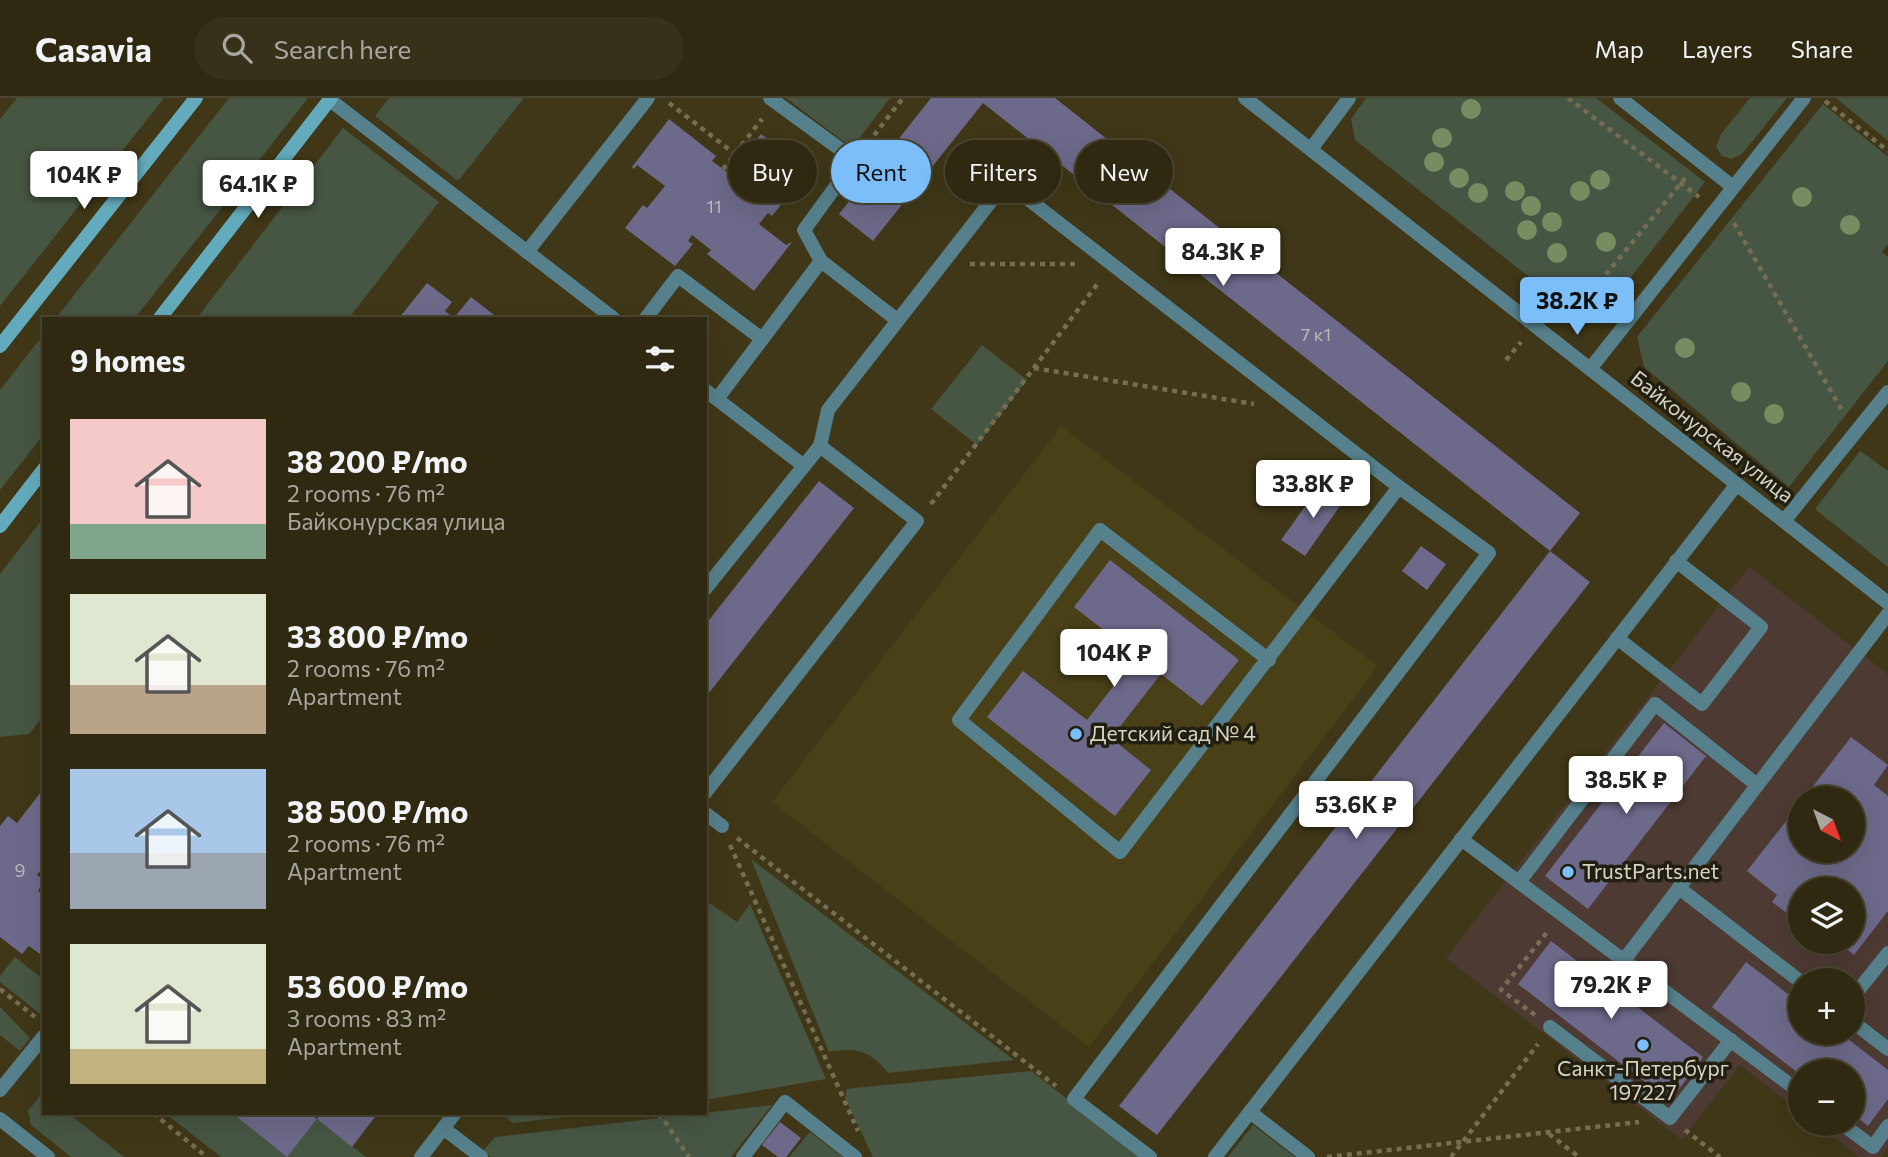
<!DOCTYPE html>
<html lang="en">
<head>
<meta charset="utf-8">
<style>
	:root { --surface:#2f2911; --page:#37311a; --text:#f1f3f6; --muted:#a7a69f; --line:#4a4531; --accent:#7cbef9 }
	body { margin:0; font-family:Commissioner,sans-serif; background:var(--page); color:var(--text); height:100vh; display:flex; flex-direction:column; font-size:26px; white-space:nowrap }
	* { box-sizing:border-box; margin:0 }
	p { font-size:23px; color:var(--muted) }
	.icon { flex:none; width:38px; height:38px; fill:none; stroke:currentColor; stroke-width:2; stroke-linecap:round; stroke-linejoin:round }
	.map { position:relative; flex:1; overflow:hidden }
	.details { position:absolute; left:42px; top:219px; width:665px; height:798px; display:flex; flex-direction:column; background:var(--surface); border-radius:0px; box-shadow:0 7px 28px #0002,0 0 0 2px var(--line) }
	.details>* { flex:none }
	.banner { position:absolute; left:728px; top:42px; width:665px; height:63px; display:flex; gap:14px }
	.needle { width:46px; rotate:139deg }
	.buttons { position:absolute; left:1788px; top:688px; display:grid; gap:14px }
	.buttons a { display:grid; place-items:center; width:77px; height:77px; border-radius:50%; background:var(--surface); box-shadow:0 7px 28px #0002,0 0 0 2px var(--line); font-size:35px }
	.price { position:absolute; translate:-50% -60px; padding:0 16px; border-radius:7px; background:#fff; color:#222; font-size:23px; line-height:46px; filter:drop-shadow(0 2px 4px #0008) }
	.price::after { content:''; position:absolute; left:50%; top:42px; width:21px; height:16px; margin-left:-10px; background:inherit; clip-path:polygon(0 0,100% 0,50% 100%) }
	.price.active { background:var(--accent); color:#111 }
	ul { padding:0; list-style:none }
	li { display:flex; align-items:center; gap:21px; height:175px; padding:0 28px }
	li span { display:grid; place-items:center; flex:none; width:196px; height:140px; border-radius:0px; color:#555 }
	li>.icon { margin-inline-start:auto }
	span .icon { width:84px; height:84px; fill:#fffc; stroke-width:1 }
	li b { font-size:30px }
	h2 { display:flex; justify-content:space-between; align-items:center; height:84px; padding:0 28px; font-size:30px }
	.pill { padding:0 24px; border-radius:32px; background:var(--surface); box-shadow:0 7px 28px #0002,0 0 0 2px var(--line); font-size:24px; line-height:63px }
	.pill.active { background:var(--accent); color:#111 }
	header { display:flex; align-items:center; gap:42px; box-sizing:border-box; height:98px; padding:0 35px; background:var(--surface); border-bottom:2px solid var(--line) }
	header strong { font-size:33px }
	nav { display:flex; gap:38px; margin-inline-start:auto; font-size:24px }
	.search { width:490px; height:63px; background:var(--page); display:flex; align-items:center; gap:18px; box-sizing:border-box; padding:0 24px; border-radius:38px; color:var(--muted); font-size:26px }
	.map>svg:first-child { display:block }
</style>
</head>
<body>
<header>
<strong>Casavia</strong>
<div class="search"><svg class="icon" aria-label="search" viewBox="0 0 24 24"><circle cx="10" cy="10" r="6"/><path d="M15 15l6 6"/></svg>Search here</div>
<nav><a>Map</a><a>Layers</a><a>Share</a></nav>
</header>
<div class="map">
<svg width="1888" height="1059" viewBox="0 0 1888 1059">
	<rect width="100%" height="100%" fill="#3f3717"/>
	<path fill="#4d3a33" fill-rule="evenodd" d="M1749 469 1888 576V1050L1881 1059H1859L1816 1026H1853V973H1801V1014L1740 967 1682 1042 1446 860ZM1801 700H1853V752H1801ZM1801 791H1853V844H1801ZM1801 882H1853V934H1801Z"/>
	<path fill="#4a4018" d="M1061 328 1378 568 1089 949 772 704Z"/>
	<g fill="#475543">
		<path d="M17 0H164L0 208V21Z"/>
		<path d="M229 0H308L135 220H56Z"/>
		<path d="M389 0H524L458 83 375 18Z"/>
		<path d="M786 0H890L852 50Z"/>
		<path d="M1366 0H1596L1705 84 1607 210 1590 219 1570 211 1355 42 1351 21Z"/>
		<path d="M1750 0H1787L1742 56 1731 61 1722 58 1716 49 1721 36Z"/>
		<path d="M1836 0H1888V43Z"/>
		<path d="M1823 6 1888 59V146L1882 154 1888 159V263L1789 389 1644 269 1637 239Z"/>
		<path d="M343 30 439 104 349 220H197Z"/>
		<path d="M44 236V336L0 392V292Z"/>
		<path d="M982 247 1027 282 977 347 931 311Z"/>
		<path d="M1860 353 1888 373V469L1815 411Z"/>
		<path d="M44 419V617L29 636 0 639V476Z"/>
		<path d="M751 761 1014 962 888 975C871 953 856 949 829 954Z"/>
		<path d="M705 802 737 824 750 806 826 981 705 1002Z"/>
		<path d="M15 859 44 882V919L0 884V878Z"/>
		<path d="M0 909 30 940 20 953 0 937Z"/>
		<path d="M1031 973 1143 1059H873L845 1000 847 991 854 990Z"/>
		<path d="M42 995 44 1015H68L124 1059H71L31 1027 28 1013Z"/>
		<path d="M772 1007 731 1059H491L483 1053 495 1039Z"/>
		<path d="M165 1015H232L287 1058 317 1021 366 1059H221Z"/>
		<path d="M511 1015H598L513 1025 507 1020Z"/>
		<path d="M1253 1027 1295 1059H1228Z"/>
		<path d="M810 1034 843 1059H789Z"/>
	</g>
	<g fill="#6d698a">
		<path d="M931 0H1055L1580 415 1550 453 983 5 873 143 839 116Z"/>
		<path d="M669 21 716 58 712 63 734 79 747 62 743 59 761 36 808 73 772 118 768 115 759 126 786 147 792 144 754 193 707 156 711 152 692 137 688 143 693 146 675 168 625 130 643 107 647 110 665 88 637 67 634 71 632 69Z"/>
		<path d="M427 185 452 204 445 213 454 220 471 199 498 220H399Z"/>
		<path d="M819 383 854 410 705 600V527Z"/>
		<path d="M1321 386 1344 402 1305 458 1281 442Z"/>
		<path d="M1421 448 1446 466 1427 492 1402 473Z"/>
		<path d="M1550 453 1590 484 1157 1037 1119 1008Z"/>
		<path d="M1110 462 1239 562 1202 608 1161 576 1111 640 1151 672 1115 718 987 619 1023 573 1087 622 1137 558 1074 509Z"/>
		<path d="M1664 625 1706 658 1588 811 1545 778Z"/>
		<path d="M1851 639 1888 667 1874 687 1888 698V813L1854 857 1838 844H1853V791H1801V826L1772 804 1777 797 1747 773 1801 704V752H1853V700H1804Z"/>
		<path d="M44 690V768L37 777 44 782 38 793 44 797V859L29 848 22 856 0 839V728L8 718 17 725Z"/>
		<path d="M1551 843 1703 959 1670 1003 1518 886Z"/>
		<path d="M1746 864 1801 906V934H1839L1888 972V1001L1868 1028 1853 1016V973H1801V977L1712 909Z"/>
		<path d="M232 1015H309L317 1021 287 1059Z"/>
		<path d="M321 1015H378L352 1049 317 1021Z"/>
		<path d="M780 1024 801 1040 786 1059H778L762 1047Z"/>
	</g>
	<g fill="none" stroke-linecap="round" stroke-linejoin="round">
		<g stroke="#746e53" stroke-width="4.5" stroke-dasharray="5 5" stroke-linecap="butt">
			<path d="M1568 0 1699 99"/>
			<path d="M1825 3 1888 53"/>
			<path d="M669 5 735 56"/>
			<path d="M868 45 903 0"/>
			<path d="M723 71 762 21"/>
			<path d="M1734 125 1843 314"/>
			<path d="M970 166H1077"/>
			<path d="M1547 213 1559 197 1584 203 1687 78"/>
			<path d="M1506 262 1521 244"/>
			<path d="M1034 270 1254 306"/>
			<path d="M931 406 1099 184"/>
			<path d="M737 740 1056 988"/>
			<path d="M730 747 858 1033"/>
			<path d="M0 891 35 919"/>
			<path d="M1535 917 1501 892 1548 833"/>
			<path d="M153 1015 207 1059"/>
			<path d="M659 1015 689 1059"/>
			<path d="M1685 1032 1720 1059"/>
			<path d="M1549 1036 1579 1059"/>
			<path d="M1327 1059 1639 1024"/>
			<path d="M1451 1059 1538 946"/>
		</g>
		<g stroke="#56818c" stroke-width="14">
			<path d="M770 0 855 62 804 132 821 163"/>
			<path d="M1620 0 1733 89"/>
			<path d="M330 2 613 220"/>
			<path d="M1311 51 1349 0"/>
			<path d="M527 154 648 0"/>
			<path d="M646 220 678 178 762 241"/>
			<path d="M1590 271 1804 0"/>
			<path d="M705 292 804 368"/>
			<path d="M717 301 821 163 897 222"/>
			<path d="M1784 423 1888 294"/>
			<path d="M705 491 820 348 828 312 1006 84 1399 389 1489 455 1074 1001 1150 1059"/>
			<path d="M1617 540 1702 606 1761 529 1676 463"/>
			<path d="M1269 562 1100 432 959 622 1120 754 1399 389"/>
			<path d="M705 695 917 423 820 348"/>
			<path d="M705 715 722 728"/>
			<path d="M1461 741 1801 995"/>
			<path d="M1519 784 1655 606 1757 687"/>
			<path d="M1679 790 1801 884"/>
			<path d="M1624 862 1888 516"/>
			<path d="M1853 899 1888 855"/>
			<path d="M1853 924 1888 951"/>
			<path d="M1550 929 1670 1020 1731 942"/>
			<path d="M0 992 44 938"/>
			<path d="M1250 1014 1308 1059"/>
			<path d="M1842 1026 1873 1049 1888 1028"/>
			<path d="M443 1030 481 1059"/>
			<path d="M421 1059 455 1015"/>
			<path d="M743 1059 785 1004 855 1059"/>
			<path d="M1215 1059 1737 386"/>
		</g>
		<g stroke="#56818c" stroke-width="14">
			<path d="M1245 0 1888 505"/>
			<path d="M0 1021 48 1059"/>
		</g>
		<g stroke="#63abbc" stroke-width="14">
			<path d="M160 220 331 0"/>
			<path d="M0 248 196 0"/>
			<path d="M0 428 44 371"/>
		</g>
	</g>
	<g fill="#798b60">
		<circle cx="1471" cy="11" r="10"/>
		<circle cx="1442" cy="40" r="10"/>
		<circle cx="1434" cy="64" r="10"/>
		<circle cx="1459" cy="80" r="10"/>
		<circle cx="1600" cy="82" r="10"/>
		<circle cx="1515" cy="93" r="10"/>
		<circle cx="1580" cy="93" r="10"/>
		<circle cx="1478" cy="95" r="10"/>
		<circle cx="1802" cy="99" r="10"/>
		<circle cx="1531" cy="108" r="10"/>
		<circle cx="1552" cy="124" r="10"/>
		<circle cx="1850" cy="127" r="10"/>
		<circle cx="1527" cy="132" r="10"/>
		<circle cx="1606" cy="144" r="10"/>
		<circle cx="1557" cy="155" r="10"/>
		<circle cx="1685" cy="250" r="10"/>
		<circle cx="1741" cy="294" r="10"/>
		<circle cx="1774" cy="316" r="10"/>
	</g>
	<g fill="#7cbef9" stroke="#221f11" stroke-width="2.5">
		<circle cx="1076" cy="636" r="7"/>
		<circle cx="1568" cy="774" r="7"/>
		<circle cx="1643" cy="947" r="7"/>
	</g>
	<g text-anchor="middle" stroke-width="7" stroke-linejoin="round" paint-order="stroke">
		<g font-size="18" fill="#bdb9b4">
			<text x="714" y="115">11</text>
			<text x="1316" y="243">7 к1</text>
			<text x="20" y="779">9</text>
		</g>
		<g font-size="21" fill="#d8d4c2" stroke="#221f11">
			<text transform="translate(1712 339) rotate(38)" y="7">Байконурская улица</text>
		</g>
		<g font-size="21" fill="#d8d4c2" stroke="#221f11" text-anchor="start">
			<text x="1090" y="643">Детский сад № 4</text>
			<text x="1582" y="781">TrustParts.net</text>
			<text x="1643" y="978" text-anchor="middle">Санкт-Петербург<tspan x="1643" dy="24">197227</tspan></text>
		</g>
	</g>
</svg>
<div class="buttons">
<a><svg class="needle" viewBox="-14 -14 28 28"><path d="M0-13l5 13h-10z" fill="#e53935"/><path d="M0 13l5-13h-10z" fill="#a7a69f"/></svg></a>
<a><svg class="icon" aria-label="layers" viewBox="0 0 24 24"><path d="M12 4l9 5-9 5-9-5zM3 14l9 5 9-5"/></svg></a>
<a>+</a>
<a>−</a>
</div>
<b class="price" style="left:84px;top:113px">104K ₽</b>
<b class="price" style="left:258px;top:122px">64.1K ₽</b>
<b class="price" style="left:1223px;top:190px">84.3K ₽</b>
<b class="price active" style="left:1577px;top:239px">38.2K ₽</b>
<b class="price" style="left:1313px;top:422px">33.8K ₽</b>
<b class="price" style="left:1114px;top:591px">104K ₽</b>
<b class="price" style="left:1626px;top:718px">38.5K ₽</b>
<b class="price" style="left:1356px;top:743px">53.6K ₽</b>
<b class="price" style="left:1611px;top:923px">79.2K ₽</b>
<div class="banner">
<a class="pill">Buy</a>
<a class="pill active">Rent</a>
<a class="pill">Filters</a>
<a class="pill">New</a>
</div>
<section class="details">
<h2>9 homes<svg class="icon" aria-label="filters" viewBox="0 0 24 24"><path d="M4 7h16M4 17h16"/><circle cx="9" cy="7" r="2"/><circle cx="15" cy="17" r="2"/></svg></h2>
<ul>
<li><span style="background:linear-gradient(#f6c9c9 75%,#7fa58c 0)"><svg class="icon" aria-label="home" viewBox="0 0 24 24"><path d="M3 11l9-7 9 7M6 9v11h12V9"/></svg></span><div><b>38 200 ₽/mo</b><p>2 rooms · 76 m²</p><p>Байконурская улица</p></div></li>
<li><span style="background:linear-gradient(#dfe7d0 65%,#b9a48a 0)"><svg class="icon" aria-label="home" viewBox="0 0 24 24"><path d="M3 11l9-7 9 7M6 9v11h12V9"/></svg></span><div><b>33 800 ₽/mo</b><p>2 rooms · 76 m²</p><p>Apartment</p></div></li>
<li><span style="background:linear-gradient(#a9c7e8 60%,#9aa5b1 0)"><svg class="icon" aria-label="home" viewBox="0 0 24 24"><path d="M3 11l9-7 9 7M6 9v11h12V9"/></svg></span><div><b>38 500 ₽/mo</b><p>2 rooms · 76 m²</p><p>Apartment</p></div></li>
<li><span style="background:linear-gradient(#dfe7d0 75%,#c2b280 0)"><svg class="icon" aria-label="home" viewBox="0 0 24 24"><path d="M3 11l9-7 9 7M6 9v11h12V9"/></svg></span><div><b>53 600 ₽/mo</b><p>3 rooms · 83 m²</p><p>Apartment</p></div></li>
</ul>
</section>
</div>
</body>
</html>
